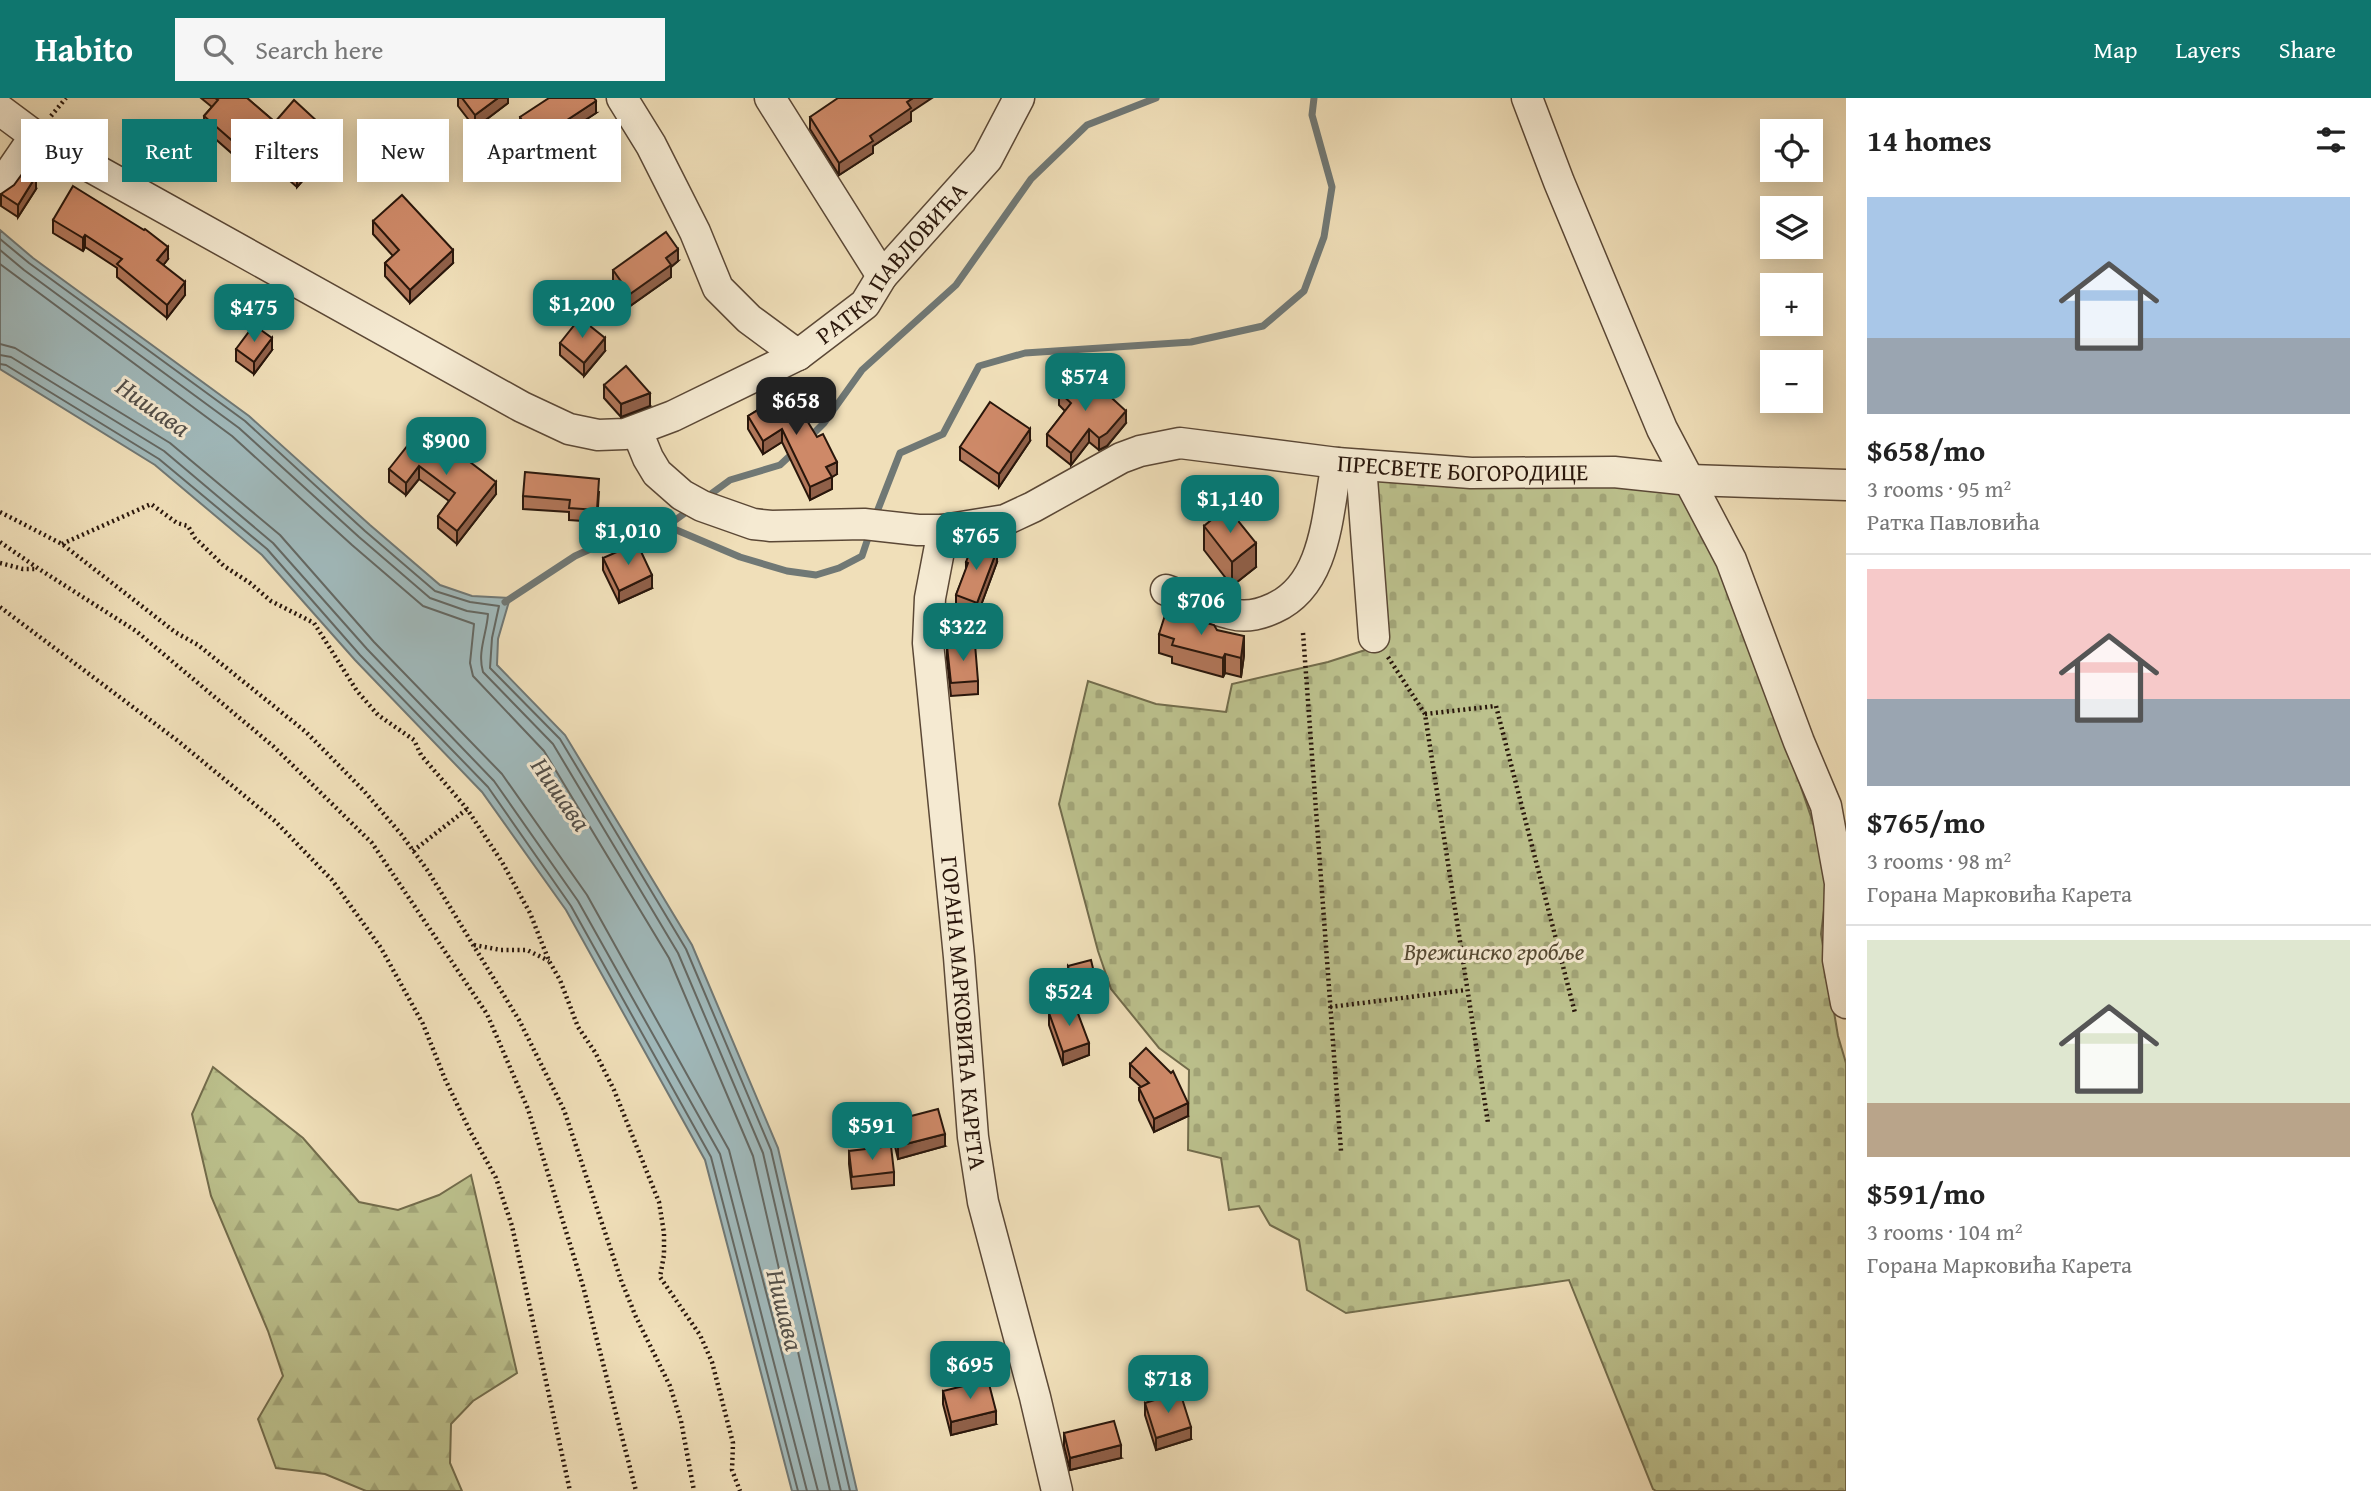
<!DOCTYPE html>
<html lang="en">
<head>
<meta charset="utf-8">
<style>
	:root { --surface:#fff; --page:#f6f6f6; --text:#222; --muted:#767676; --line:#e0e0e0; --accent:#0f766e }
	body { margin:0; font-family:"Gentium Book Plus",serif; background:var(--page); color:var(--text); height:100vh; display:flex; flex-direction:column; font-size:26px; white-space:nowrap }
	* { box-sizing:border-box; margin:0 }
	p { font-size:23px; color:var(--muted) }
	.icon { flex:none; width:38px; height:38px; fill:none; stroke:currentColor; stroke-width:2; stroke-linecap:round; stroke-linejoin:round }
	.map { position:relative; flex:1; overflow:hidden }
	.drawer { display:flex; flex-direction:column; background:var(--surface); width:525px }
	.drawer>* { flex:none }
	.guide { position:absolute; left:21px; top:21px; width:665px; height:63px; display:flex; gap:14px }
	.tools { position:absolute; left:1760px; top:21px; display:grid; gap:14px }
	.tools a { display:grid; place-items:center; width:63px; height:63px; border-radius:0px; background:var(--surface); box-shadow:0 4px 18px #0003; font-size:35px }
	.price { position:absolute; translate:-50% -60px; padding:0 16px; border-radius:14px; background:var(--accent); color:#fff; font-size:23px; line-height:46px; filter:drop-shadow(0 2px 4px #0008) }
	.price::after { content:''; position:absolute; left:50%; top:42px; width:21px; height:16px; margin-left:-10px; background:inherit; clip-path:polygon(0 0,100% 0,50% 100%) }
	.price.active { background:#222; color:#fff }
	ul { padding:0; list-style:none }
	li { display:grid; align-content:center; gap:14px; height:371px; padding:0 21px }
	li+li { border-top:2px solid var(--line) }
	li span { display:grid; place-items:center; height:217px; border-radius:0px; color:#555 }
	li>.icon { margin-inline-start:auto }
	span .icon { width:126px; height:126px; fill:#fffc; stroke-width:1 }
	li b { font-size:30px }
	h2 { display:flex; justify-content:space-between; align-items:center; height:84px; padding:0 21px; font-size:30px }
	.chip { padding:0 24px; border-radius:0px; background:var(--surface); box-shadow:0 4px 18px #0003; font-size:24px; line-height:63px }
	.chip.active { background:var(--accent); color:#fff }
	header { display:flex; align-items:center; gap:42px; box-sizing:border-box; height:98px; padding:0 35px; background:var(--accent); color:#fff }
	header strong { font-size:33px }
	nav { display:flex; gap:38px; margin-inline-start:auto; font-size:24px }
	.search { width:490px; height:63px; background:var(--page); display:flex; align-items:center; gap:18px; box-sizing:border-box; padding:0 24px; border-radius:0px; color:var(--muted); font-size:26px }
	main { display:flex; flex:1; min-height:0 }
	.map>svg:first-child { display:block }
</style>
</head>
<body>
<header>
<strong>Habito</strong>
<div class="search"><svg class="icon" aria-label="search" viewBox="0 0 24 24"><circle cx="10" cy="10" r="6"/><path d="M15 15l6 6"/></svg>Search here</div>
<nav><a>Map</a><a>Layers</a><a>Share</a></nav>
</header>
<main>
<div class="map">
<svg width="1846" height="1393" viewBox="0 0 1846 1393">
	<defs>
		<pattern id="forest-firs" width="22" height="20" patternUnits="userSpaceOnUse" patternTransform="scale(1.75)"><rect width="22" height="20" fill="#bcc18d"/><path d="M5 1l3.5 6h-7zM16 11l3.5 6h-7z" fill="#a2a578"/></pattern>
		<pattern id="cemetery-stones" width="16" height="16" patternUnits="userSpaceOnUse" patternTransform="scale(1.75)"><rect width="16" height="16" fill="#bcc18d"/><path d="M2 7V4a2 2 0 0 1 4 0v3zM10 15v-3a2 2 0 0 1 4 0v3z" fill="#a2a578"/></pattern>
	</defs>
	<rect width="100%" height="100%" fill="#f0dfb9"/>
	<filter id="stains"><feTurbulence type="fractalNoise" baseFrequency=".00286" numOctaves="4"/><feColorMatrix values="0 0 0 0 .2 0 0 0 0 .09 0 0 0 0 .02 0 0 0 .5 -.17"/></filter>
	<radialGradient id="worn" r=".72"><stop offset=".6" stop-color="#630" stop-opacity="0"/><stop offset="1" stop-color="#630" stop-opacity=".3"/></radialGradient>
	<path fill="url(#forest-firs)" stroke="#726c4c" stroke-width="2" d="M213 969 303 1040 359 1104 398 1112 439 1097 471 1077 517 1275 473 1303 451 1326 450 1365 462 1393H366L325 1376 276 1370 258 1321 283 1278 268 1233 211 1098 192 1016Z"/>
	<path fill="url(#cemetery-stones)" stroke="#726c4c" stroke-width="2" d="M1362 381 1682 391 1716 457 1761 571 1829 772 1821 836 1838 938 1846 965V1393H1656L1653 1391 1569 1182 1346 1215 1307 1192 1299 1142 1270 1127 1259 1108 1229 1112 1221 1060 1188 1052 1189 972 1159 950 1111 891 1098 853 1059 706 1088 583 1156 606 1226 614 1232 586 1328 564 1384 546Z"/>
	<path fill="#a0b9bb" stroke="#707875" stroke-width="2" d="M0 132 33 160 249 318 370 427 440 487 472 498 510 500 498 541 497 567 565 637 692 847 778 1050 857 1393H792L705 1062 566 812 482 694 355 562 262 457 155 367 0 271Z"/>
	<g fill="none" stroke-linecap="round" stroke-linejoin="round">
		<g stroke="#646863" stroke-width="2">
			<path d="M0 141 29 165 245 323 365 433 435 493 470 504 499 508 492 540 490 570 560 641 686 851 771 1052 850 1393"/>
			<path d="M0 152 24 172 239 330 359 439 430 500 467 513 488 516C487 535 477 554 483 574L553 646 678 855 763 1055 841 1393"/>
			<path d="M0 166 232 338 352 447 423 508 474 526 470 565 473 578 544 653 669 860 753 1058 830 1393"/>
			<path d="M0 246 15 250 170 345 280 437 374 544 502 676 587 797 729 1052 818 1393"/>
			<path d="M0 257 11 259 164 353 273 445 367 551 494 683 578 803 720 1056 807 1393"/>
			<path d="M0 266 6 267 159 361 267 451 360 557 488 689 571 808 711 1059 798 1393"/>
		</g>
		<g stroke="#707875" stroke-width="7">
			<path d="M808 341 824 325 862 272 956 187 1031 81 1087 27 1156 0"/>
			<path d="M704 401 730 382 780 367 794 354"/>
			<path d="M875 419 900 355 943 336 979 268 1025 255 1191 244 1263 228 1304 193 1324 139 1332 89 1312 17 1314 0"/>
			<path d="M667 428 692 410"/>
			<path d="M505 504 575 458 639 429 667 428 740 459 787 473 816 477 839 470 862 458 870 434"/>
		</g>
		<g stroke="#5b4836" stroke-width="33">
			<g id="minor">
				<path d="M622 0 651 47 695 134 718 190 749 221 798 257"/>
				<path d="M770 0 882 178"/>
				<path d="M1527 0 1559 84 1662 331 1731 462 1799 644 1826 708 1840 785 1838 862 1846 905"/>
				<path d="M0 12 35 38"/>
				<path id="s1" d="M0 89 35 38 522 309 569 331 598 337 625 336 673 318 798 257 865 206 882 178 987 61 1019 0"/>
				<path id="s2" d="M637 333 648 360 657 375 682 397 702 408 753 426 771 428 864 426 918 432H943L1005 422 1033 409 1121 360 1140 353 1180 345 1337 365 1471 375 1614 374 1690 382 1846 387"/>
				<path d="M1361 367 1374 539"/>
				<path id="s3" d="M943 432 930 500 928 545 959 859 973 1039 983 1104 1035 1299 1057 1393"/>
				<path d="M1166 492C1188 500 1210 511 1232 516 1246 520 1261 516 1274 510 1327 486 1327 415 1337 365"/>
			</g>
		</g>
		<g stroke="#29160b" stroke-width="4.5" stroke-dasharray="2 3.5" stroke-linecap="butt">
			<path d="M51 18 66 0"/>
			<path d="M0 414 62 446 175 534 198 547 306 634 364 693 401 736 428 773 519 922 564 1012 621 1182 636 1219 670 1288 681 1323 694 1393"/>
			<path d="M0 444 39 471 136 533 273 648 372 745 487 916 528 1011 583 1188 636 1393"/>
			<path d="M62 446 151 406 177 425 188 428 195 440 224 468 250 485 271 503 314 525 357 593 378 617 414 642 421 657 467 711 502 764 530 815 549 863 560 882 578 929 595 954 614 992 659 1104 664 1135V1157L660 1179 700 1237 712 1264 733 1345 732 1372 740 1393"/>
			<path d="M0 465 23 471H37"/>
			<path d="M0 509 178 643 275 723 332 782 381 850 423 926 445 981 470 1033 496 1080 512 1128 570 1393"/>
			<path d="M1303 535 1341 1053"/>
			<path d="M1388 559 1425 616 1488 1025"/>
			<path d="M1425 616 1496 608 1575 915"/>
			<path d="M413 753 467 711"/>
			<path d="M474 847 501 852H527L549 863"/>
			<path d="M1330 909 1466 892"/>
		</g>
		<use href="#minor" stroke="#f5ead2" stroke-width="30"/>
	</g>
	<g fill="#b17659" stroke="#29160b" stroke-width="2">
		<path d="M201 0H247L275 24 332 49 297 89 248 46 236 59 204 31V18L212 9Z"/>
		<path d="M458 0H508V5L475 30 458 8Z"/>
		<path d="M911 14V23L873 48V55L839 77 810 31V19Z"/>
		<path d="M596 15 535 55 520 32V19Z"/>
		<path d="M36 91 18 119 1 108V96Z"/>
		<path d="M53 122 168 161 163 167 185 197 167 220 117 179V170L85 149 83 153 53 135Z"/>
		<path d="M373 123 453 165 410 205 385 178V165L393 158 373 136Z"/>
		<path d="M678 163 671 169V179L630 208 613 185V172Z"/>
		<path d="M560 245 605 253 584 278 560 257Z"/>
		<path d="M236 251 272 252 254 276 236 263Z"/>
		<path d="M604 287 650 308 621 319 604 300Z"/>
		<path d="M789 293 837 376 832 379V391L810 402 782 344 763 356 748 331V318Z"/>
		<path d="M1059 294 1126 325 1107 348 1099 352 1089 344 1071 367 1047 348V336L1065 313 1059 307Z"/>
		<path d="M1030 343 999 389 960 362V349Z"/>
		<path d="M433 351 459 355 496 396 457 446 438 430V418L449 403 419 381 406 397 389 384V371Z"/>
		<path d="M599 394 597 424 569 422V414L523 411V398Z"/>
		<path d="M1204 428 1256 469 1232 488 1204 452Z"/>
		<path d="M603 460 652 490 619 505 603 472Z"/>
		<path d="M966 464H997L977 518 956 510V497L966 472Z"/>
		<path d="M1217 532 1244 557 1241 579 1225 575 1223 579 1172 565V559L1159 555V536Z"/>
		<path d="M947 548 978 583V596L951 598 947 561Z"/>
		<path d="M1068 868 1098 904 1076 909 1089 957 1063 967 1049 927V915L1074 905 1068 880Z"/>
		<path d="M1130 966 1188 1018 1154 1034 1139 1002V990L1141 989 1130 979Z"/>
		<path d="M892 1023 945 1048 898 1061 892 1036Z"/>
		<path d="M849 1053 894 1074V1087L852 1091 849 1066Z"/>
		<path d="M943 1293 996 1326 951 1337 943 1306Z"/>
		<path d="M1145 1305 1191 1341 1156 1352 1145 1317Z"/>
		<path d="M1064 1335 1121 1360 1070 1372 1064 1348Z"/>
	</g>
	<g fill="#906049" stroke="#29160b" stroke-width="2">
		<path d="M498 0H508V5L475 30V17Z"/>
		<path d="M913 0H932L911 14V23L873 48V55L839 77V65L907 4Z"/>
		<path d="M596 3V15L535 55V43Z"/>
		<path d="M248 33V46L236 59V46Z"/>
		<path d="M332 37V49L297 89V77Z"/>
		<path d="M36 78V91L18 119V107Z"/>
		<path d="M85 137V149L83 153V140Z"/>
		<path d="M168 149V161L157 175V162Z"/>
		<path d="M678 151V163L671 169V179L630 208V196L666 160Z"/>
		<path d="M453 152V165L410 205V192Z"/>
		<path d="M185 184V197L167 220V207Z"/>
		<path d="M272 240V252L254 276V264Z"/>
		<path d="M605 240V253L584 278V265Z"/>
		<path d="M650 295V308L621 319V306Z"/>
		<path d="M1126 313V325L1107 348 1099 352V340Z"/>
		<path d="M782 331V344L763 356V343Z"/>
		<path d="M1030 331V343L999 389V376Z"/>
		<path d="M1089 331V344L1071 367V355Z"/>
		<path d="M837 364V376L832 379V391L810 402V389L826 369Z"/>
		<path d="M419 368V381L406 397V385Z"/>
		<path d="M496 384V396L457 446V433Z"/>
		<path d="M1256 445V469L1232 488V464Z"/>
		<path d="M997 452V464L977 518V505Z"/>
		<path d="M652 477V490L619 505V493Z"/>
		<path d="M1244 538V557L1241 579V560Z"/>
		<path d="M1225 556V575L1223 579V560Z"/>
		<path d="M1098 891V904L1075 909V897Z"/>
		<path d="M1089 945V957L1063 967V954Z"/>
		<path d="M1188 1005V1018L1154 1034V1021Z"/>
		<path d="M945 1036V1048L898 1061V1048Z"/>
		<path d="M996 1313V1326L951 1337V1324Z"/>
		<path d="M1191 1329V1341L1156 1352V1340Z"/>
		<path d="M1121 1347V1360L1070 1372V1360Z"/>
	</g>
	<g fill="#ce8968" stroke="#29160b" stroke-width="2">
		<path d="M215 0H247L275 24 294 2 332 37 297 77 248 33 236 46 204 18 218 2Z"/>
		<path d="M462 0H498L475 17Z"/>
		<path d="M549 0H594L596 3 535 43 520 19Z"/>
		<path d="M838 0H913L907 4 911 10 870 38 873 43 839 65 810 19Z"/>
		<path d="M25 72 36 78 18 107 1 96 14 87Z"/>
		<path d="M73 88 144 132 145 131 168 149 157 162 185 184 167 207 117 166 122 161 85 137 83 140 53 122Z"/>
		<path d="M402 97 453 152 410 192 385 165 399 152 373 123Z"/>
		<path d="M666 134 678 151 666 160 671 167 630 196 613 172Z"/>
		<path d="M580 220 605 240 584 265 560 245Z"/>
		<path d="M254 227 272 240 254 264 236 251Z"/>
		<path d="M626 268 650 295 621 306 604 287Z"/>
		<path d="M1077 273 1102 294 1103 292 1126 313 1107 335 1099 340 1089 331 1071 355 1047 336 1071 305 1059 294Z"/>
		<path d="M789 293 817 339 823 336 837 364 826 369 832 379 810 389 782 331 763 343 748 318Z"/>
		<path d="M990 304 1030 331 999 376 960 349Z"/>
		<path d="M416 337 433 351 443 339 459 351 457 354 496 384 457 433 438 418 455 395 419 368 406 385 389 371Z"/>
		<path d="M525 374 599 381 597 412 569 410 570 402 523 398Z"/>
		<path d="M1227 409 1256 445 1232 464 1204 428Z"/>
		<path d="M974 443 997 452 977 505 956 497 968 465 966 464Z"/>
		<path d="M637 445 652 477 619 493 603 460Z"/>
		<path d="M1166 514 1214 527 1217 532 1244 538 1241 560 1225 556 1223 560 1172 547 1174 541 1159 536Z"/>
		<path d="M975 546 978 583 951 585 947 548Z"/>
		<path d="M1091 862 1098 891 1075 897 1068 868Z"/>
		<path d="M1074 905 1089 945 1063 954 1049 915Z"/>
		<path d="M1146 950 1171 975 1173 973 1188 1005 1154 1021 1139 990 1149 985 1130 966Z"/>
		<path d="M938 1011 945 1036 898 1048 892 1023Z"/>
		<path d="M891 1048 894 1074 852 1079 849 1053Z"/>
		<path d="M988 1282 996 1313 951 1324 943 1293Z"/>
		<path d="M1180 1294 1191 1329 1156 1340 1145 1305Z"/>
		<path d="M1114 1323 1121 1347 1070 1360 1064 1335Z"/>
	</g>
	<g text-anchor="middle" stroke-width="6" stroke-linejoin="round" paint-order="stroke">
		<g font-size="24" fill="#29160b" stroke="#f5ead2">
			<text dy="8" stroke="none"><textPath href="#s1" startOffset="1050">РАТКА ПАВЛОВИЋА</textPath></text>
			<text dy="8" stroke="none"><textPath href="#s2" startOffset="887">ПРЕСВЕТЕ БОГОРОДИЦЕ</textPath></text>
			<text dy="8" stroke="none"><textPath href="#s3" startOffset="486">ГОРАНА МАРКОВИЋА КАРЕТА</textPath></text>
		</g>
		<g font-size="24" font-style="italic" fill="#554932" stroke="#f5ead2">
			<text x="1494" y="862">Врежинско гробље</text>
		</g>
		<g font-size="26" font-style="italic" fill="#534f49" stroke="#f5ead2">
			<text transform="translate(153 309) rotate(35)" y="9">Нишава</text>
			<text transform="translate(561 696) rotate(55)" y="9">Нишава</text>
			<text transform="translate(785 1212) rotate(76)" y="9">Нишава</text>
		</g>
	</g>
	<rect width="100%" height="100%" filter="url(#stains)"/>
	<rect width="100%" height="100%" fill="url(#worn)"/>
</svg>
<div class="tools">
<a><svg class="icon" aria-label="locate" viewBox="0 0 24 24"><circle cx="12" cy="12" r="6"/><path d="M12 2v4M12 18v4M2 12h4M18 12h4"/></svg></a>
<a><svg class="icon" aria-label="layers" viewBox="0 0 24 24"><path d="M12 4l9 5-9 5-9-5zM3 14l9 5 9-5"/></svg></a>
<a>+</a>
<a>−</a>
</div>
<b class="price" style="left:582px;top:242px">$1,200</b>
<b class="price" style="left:254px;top:246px">$475</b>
<b class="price" style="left:1085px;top:315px">$574</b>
<b class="price active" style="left:796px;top:339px">$658</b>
<b class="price" style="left:446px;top:379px">$900</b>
<b class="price" style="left:1230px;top:437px">$1,140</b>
<b class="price" style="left:628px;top:469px">$1,010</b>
<b class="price" style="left:976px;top:474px">$765</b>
<b class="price" style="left:1201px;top:539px">$706</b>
<b class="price" style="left:963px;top:565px">$322</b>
<b class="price" style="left:1069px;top:930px">$524</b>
<b class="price" style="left:872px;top:1064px">$591</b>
<b class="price" style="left:970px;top:1303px">$695</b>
<b class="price" style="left:1168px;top:1317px">$718</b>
<div class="guide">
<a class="chip">Buy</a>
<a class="chip active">Rent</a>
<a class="chip">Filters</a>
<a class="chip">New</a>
<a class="chip">Apartment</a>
</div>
</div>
<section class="drawer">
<h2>14 homes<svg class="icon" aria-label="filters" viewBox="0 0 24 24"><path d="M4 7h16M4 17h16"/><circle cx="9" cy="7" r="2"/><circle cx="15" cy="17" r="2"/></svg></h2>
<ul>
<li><span style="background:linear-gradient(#a9c7e8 65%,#9aa5b1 0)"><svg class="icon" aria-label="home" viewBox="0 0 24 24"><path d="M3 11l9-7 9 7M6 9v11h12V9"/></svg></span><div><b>$658/mo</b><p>3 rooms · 95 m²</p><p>Ратка Павловића</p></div></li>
<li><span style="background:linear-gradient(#f6c9c9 60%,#9aa5b1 0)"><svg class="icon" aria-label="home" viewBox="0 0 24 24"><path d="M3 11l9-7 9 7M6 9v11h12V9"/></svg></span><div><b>$765/mo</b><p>3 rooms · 98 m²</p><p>Горана Марковића Карета</p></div></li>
<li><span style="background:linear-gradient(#dfe7d0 75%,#b9a48a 0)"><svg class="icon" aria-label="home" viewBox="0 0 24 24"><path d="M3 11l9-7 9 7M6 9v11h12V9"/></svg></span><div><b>$591/mo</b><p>3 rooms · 104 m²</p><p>Горана Марковића Карета</p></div></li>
</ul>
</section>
</main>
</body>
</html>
